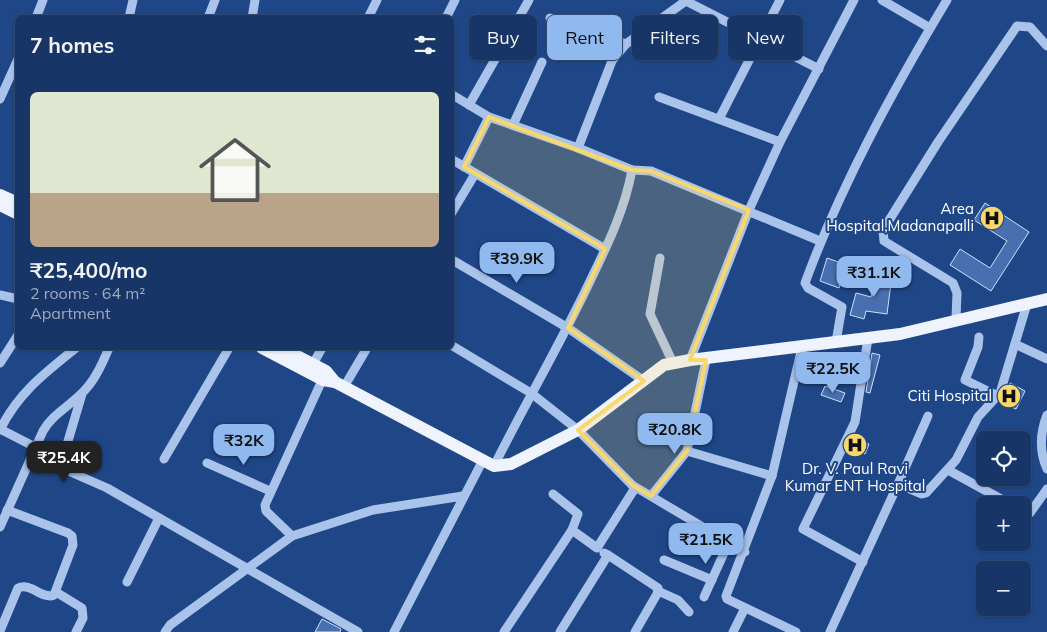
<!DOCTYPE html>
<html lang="en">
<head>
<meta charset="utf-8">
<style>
	:root { --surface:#173566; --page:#203d6c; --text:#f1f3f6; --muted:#9eabbf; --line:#36507a; --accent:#90b9f0 }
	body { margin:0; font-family:Mulish,sans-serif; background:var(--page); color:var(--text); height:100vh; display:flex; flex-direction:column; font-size:19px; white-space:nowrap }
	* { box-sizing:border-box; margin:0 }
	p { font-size:16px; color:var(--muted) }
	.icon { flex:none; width:28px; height:28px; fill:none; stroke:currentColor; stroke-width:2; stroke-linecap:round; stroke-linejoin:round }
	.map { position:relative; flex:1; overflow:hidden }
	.drawer { position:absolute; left:15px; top:15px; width:439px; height:335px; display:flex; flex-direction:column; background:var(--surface); border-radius:8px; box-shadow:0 1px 4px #0004,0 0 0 1px var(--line) }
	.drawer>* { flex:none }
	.top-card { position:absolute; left:469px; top:15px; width:475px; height:45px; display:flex; gap:10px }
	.buttons { position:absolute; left:976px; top:431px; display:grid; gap:10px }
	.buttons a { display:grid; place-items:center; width:55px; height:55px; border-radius:8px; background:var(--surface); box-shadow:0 1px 4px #0004,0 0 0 1px var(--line); font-size:25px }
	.price { position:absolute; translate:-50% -42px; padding:0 11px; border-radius:10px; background:var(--accent); color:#111; font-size:16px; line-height:32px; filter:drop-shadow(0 1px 2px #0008) }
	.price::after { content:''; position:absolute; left:50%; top:30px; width:15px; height:11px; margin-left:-8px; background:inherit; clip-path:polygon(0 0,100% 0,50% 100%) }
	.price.selected { background:#222; color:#fff }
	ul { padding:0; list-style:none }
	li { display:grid; align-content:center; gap:10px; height:265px; padding:0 15px }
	li span { display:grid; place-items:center; height:155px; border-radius:8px; color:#555 }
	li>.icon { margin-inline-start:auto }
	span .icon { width:90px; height:90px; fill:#fffc; stroke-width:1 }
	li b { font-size:21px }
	h2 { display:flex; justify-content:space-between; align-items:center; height:60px; padding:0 15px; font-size:21px }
	.chip { padding:0 18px; border-radius:8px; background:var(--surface); box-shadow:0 1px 4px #0004,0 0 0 1px var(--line); font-size:18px; line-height:45px }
	.chip.selected { background:var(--accent); color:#111 }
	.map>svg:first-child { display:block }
</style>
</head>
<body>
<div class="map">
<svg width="1047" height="632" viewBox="0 0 1047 632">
	<rect width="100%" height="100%" fill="#1f4788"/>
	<g fill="#4870b0" stroke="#cedff8">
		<path d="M985 203 1029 232 991 291 950 265 960 249 990 268 1007 241 974 220Z"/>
		<path d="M827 258 847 265 839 288 820 281Z"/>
		<path d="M874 273 892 275 887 314 866 311 864 319 850 315 856 293 871 297Z"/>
		<path d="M872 353 880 355 870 393 866 392Z"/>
		<path d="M1010 383 1025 391 1016 409 1000 402 1006 395Z"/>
		<path d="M825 386 845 393 841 402 821 395Z"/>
		<path d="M853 440 869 444 865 454 850 448Z"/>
		<path d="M322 619 341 629 340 632H315Z"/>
	</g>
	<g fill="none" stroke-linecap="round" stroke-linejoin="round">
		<g stroke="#aac3eb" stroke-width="9">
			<path d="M882 0 930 28"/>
			<path d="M686 1 819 69"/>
			<path d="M36 18 43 0"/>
			<path d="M129 18 133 0"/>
			<path d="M208 18 215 0"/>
			<path d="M252 18 255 0"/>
			<path d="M368 18 377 0"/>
			<path d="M446 18 455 0"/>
			<path d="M550 18 626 44"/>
			<path d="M451 94 489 117 464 167"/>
			<path d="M659 97 780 142"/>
			<path d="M0 99 18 59"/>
			<path d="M469 105 529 0"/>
			<path d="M489 117 578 148 612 61 626 44 687 0"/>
			<path d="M719 119 780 0"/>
			<path d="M513 125 542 62"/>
			<path d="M451 159 605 249"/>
			<path d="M632 170 651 171 820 241"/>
			<path d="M451 214 475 174"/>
			<path d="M660 258 650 314 673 363"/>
			<path d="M454 261 568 328 644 381"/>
			<path d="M0 295 18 299"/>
			<path d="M956 319 957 293 953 283 884 241 883 230 938 142 1017 26 1030 27 1047 46"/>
			<path d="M979 337 978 347 965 380 998 396"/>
			<path d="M836 342 842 307 808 288 805 283C841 185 893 90 947 0"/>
			<path d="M1015 344 1047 359"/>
			<path d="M451 345 531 393 578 430 635 488 597 548 572 530 578 514 553 494"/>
			<path d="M690 360 749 210 780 142 854 0"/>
			<path d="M706 360 687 451 772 476"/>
			<path d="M0 363 18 335"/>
			<path d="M313 364 322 348"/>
			<path d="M344 387 367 348"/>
			<path d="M1047 415C1040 433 1039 451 1047 469"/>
			<path d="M0 429 35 447"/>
			<path d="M0 430C18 393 45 373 76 348"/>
			<path d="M32 455 107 488 358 632"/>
			<path d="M164 459 229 348"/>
			<path d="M207 463 270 491"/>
			<path d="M494 466C526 402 562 341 592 277 609 242 625 208 632 170L578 148"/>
			<path d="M60 468 82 394"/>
			<path d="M948 470 1012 505"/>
			<path d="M898 484 928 416"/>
			<path d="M632 485 745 552"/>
			<path d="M651 496 687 451"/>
			<path d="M1022 511 1030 513 1047 489"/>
			<path d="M0 527 43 431C52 415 68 407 81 394 95 381 102 364 109 348"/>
			<path d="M292 536 266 511 265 505 324 376"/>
			<path d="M608 555 658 588 657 594 635 632"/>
			<path d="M664 560 712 580"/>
			<path d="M863 562 803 529 855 422 868 338"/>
			<path d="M127 582 159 518"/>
			<path d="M658 591 678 600 689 612"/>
			<path d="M56 592 82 608 83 618 76 632"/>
			<path d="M704 597 729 542"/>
			<path d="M0 631 18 588C31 582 42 600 54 595L73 545 72 536 68 533 7 510"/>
			<path d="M165 632 170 625 292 536 373 510 463 496"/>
			<path d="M394 632 483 460"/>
			<path d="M504 632 572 530"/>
			<path d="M560 632 608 555 604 553"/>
			<path d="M733 632 745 608"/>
			<path d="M796 632 727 599 726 596 772 476 802 347"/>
			<path d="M830 632 898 484 922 494 926 493 956 460 978 417 1000 393 1027 304"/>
		</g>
		<g stroke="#eef3fe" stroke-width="12">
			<path d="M0 195 18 203"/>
			<path d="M0 205 18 214"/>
			<path d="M262 348 323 380 335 382 494 466 511 464 578 430 664 365 690 360 900 334 1047 299"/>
			<path d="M282 348 326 371 335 382"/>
		</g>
	</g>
	<path fill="#f8d86a" fill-opacity="0.2" stroke="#f8d86a" stroke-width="4" stroke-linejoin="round" d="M489 117 632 170 651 171 749 210 690 360H706L687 451 651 496 632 485 578 430 644 381 568 328 605 249 464 167Z"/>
	<defs>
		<g id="hospital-disc" transform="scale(1.25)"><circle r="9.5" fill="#f8d86a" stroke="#1f4788"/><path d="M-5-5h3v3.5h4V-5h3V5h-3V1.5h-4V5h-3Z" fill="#111"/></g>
	</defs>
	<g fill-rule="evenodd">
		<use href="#hospital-disc" x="992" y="218"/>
		<use href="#hospital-disc" x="1009" y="396"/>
		<use href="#hospital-disc" x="855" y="445"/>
	</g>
	<g text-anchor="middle" stroke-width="4" stroke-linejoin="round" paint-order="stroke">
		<g font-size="15" fill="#fff" stroke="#1f4788" text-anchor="end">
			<text x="974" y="214">Area<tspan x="974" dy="17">Hospital,Madanapalli</tspan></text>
			<text x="992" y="401">Citi Hospital</text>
			<text x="855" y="474" text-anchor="middle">Dr. V. Paul Ravi<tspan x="855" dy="17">Kumar ENT Hospital</tspan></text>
		</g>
	</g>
</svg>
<div class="buttons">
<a><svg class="icon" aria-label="locate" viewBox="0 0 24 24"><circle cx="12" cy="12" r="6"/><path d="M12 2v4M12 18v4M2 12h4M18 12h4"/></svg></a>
<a>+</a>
<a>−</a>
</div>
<b class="price" style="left:517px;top:284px">₹39.9K</b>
<b class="price" style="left:874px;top:298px">₹31.1K</b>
<b class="price" style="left:833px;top:394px">₹22.5K</b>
<b class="price" style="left:675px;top:455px">₹20.8K</b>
<b class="price" style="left:244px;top:466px">₹32K</b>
<b class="price selected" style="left:64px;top:483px">₹25.4K</b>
<b class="price" style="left:706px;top:565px">₹21.5K</b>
<div class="top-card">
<a class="chip">Buy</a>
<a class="chip selected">Rent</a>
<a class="chip">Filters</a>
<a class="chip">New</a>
</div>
<section class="drawer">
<h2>7 homes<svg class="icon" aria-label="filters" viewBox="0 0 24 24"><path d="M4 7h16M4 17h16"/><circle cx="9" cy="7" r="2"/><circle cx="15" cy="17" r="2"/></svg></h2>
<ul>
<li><span style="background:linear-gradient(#dfe7d0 65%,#b9a48a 0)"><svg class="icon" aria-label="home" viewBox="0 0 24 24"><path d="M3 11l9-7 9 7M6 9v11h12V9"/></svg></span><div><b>₹25,400/mo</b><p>2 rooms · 64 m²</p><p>Apartment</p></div></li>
</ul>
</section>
</div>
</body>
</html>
